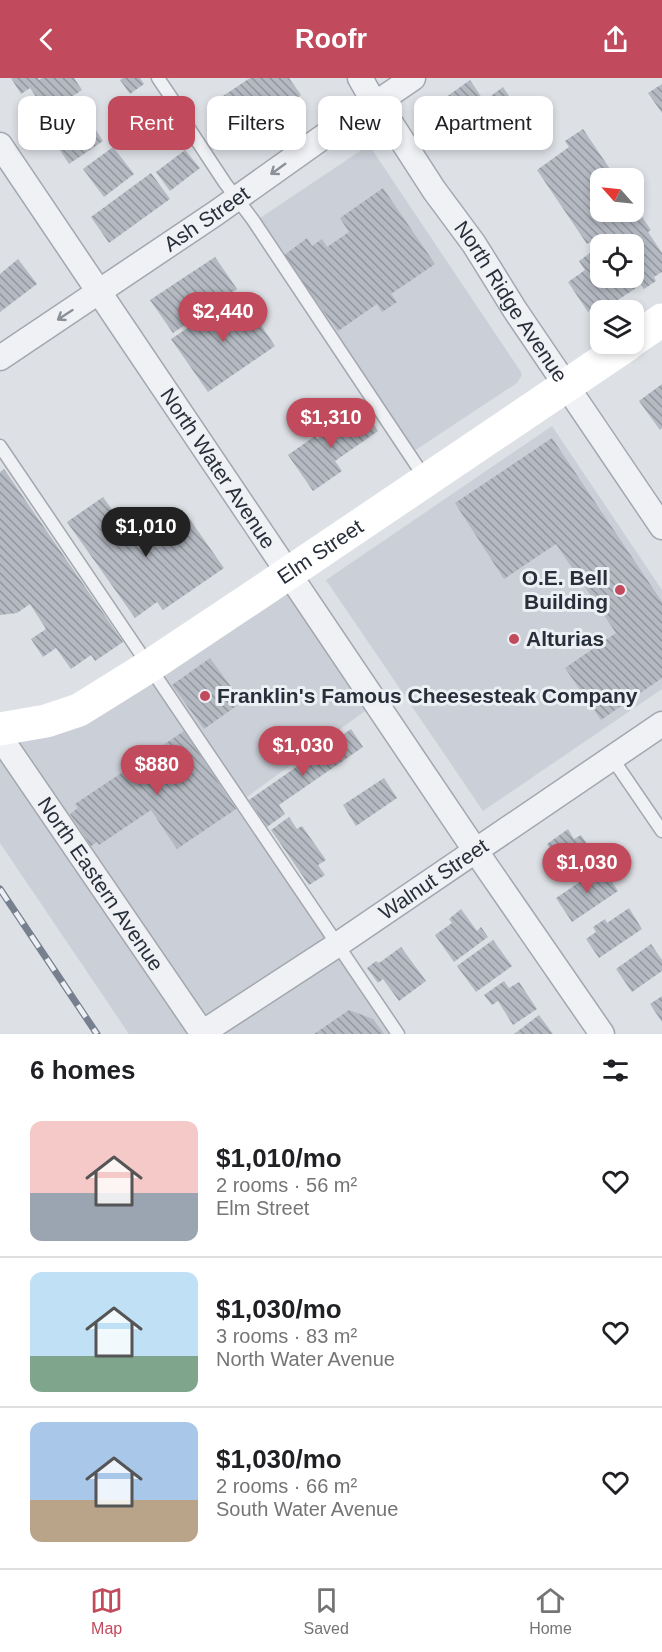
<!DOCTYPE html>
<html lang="en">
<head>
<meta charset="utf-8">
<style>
	:root { --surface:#fff; --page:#f2f2f2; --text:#202124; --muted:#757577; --line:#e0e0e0; --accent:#c24a5d }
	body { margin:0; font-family:Arial,sans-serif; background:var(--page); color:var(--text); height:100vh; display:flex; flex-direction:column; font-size:22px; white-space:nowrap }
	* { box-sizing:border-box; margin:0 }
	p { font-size:20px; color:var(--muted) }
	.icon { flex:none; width:33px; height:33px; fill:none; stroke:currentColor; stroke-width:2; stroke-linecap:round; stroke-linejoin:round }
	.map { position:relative; height:956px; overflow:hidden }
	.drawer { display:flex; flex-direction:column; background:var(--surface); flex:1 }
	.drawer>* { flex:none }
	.top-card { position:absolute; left:18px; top:18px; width:627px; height:54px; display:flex; gap:12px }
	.needle { width:39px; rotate:297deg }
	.tools { position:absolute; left:590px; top:90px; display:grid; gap:12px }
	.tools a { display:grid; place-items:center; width:54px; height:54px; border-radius:12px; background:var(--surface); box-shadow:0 3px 9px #0003; font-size:30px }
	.price { position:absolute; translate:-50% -51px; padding:0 14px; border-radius:21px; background:var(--accent); color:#fff; font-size:20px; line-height:39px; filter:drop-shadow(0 2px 3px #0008) }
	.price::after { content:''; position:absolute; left:50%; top:36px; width:18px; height:14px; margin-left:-9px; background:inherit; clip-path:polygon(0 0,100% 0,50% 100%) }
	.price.active { background:#222; color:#fff }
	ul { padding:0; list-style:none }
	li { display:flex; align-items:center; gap:18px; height:150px; padding:0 30px }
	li+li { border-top:2px solid var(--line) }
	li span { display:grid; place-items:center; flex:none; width:168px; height:120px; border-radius:12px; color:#555 }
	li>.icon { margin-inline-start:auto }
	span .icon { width:72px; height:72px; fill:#fffc; stroke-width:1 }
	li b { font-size:26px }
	h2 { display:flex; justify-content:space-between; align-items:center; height:72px; padding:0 30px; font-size:26px }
	.chip { padding:0 21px; border-radius:12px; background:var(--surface); box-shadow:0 3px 9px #0003; font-size:21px; line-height:54px }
	.chip.active { background:var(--accent); color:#fff }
	header { display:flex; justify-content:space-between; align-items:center; height:78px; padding:0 30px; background:var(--accent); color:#fff; font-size:27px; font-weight:800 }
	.dock { display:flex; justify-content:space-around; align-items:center; height:84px; border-top:2px solid var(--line); background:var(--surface); font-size:16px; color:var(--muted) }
	.dock a { display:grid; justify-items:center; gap:3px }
	.dock .active { color:var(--accent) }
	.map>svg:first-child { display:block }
</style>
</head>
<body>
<header><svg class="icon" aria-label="back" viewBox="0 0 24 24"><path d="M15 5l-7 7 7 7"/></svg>Roofr<svg class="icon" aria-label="share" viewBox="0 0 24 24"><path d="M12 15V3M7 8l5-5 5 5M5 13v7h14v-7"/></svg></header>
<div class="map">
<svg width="662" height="956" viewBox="0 0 662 956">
	<defs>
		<pattern id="building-back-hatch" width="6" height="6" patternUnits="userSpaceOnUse" patternTransform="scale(1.5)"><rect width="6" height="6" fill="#b4b9c2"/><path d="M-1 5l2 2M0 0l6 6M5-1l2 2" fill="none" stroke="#92979f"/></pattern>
	</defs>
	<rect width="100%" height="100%" fill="#dde0e5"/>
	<g fill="#cbcfd7">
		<path d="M369 67 521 294 522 297 517 305 414 373 260 140Z"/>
		<path d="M552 348 662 512V611L483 733 326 502Z"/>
		<path d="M290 495 376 625 240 724 398 956H129L0 765V651L46 643Z"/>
	</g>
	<g fill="url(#building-back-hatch)">
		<path d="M11 0H38L39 2 42 0H74L82 12 47 35 30 10 21 16Z"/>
		<path d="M123 0H140L144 6 130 16 120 2Z"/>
		<path d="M250 0H289L301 17 242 58 217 22Z"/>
		<path d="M470 2 484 23 503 9 519 33 465 70 435 27Z"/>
		<path d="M662 6V35L648 15Z"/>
		<path d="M84 34 103 63 69 86 50 57Z"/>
		<path d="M583 51 616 100H600V134H633V126L651 152 648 154 662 175V194L654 199 656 203 644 211 639 204 637 205 639 208 609 228 605 222 602 224 605 228 593 236 591 232 588 234 568 204 585 192 579 183 600 168V200H633V166H602L607 163 604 156 587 166 537 92 569 69 565 63Z"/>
		<path d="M113 69 134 96 104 119 83 91Z"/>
		<path d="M185 72 200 90 170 113 156 94Z"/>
		<path d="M151 95 170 121 109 165 91 139Z"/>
		<path d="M383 110 435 186 391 216 397 224 382 234 377 226 338 253 283 178 307 160 312 168 322 161 327 169 349 154 340 140Z"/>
		<path d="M215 179 237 211 173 255 150 222Z"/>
		<path d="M18 181 37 206 0 234V196Z"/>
		<path d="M240 216 275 268 208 314 171 261Z"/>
		<path d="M662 306V350L660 352 639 323Z"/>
		<path d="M362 330 378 353 335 383 342 393 313 413 288 377 315 358 317 361Z"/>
		<path d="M552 360 662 524V600L601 642 565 590 616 555 556 466 504 501 455 425Z"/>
		<path d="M4 391 123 564 95 583 91 577 71 591 56 570 43 579 31 561 46 551 30 526 17 535 0 537V394Z"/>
		<path d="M103 419 139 469 186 436 224 490 163 532 157 524 135 540 67 444Z"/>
		<path d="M210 580 242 624 204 651 172 607Z"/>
		<path d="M351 651 363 669 279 727 285 736 267 749 249 722Z"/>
		<path d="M184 653 236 731 177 771 151 732 99 767 97 764 91 768 70 736 78 730 75 726Z"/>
		<path d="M384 700 397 720 356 748 343 727Z"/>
		<path d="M289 739 297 751 302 748 326 782 318 787 325 797 309 807 271 752Z"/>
		<path d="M568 751 574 761 581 757 592 773 587 776 592 783 574 795 566 784 561 787 547 766Z"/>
		<path d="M602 789 618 813 572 844 556 820Z"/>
		<path d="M629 830 642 851 599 880 586 861 596 854 593 849 605 841 607 845Z"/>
		<path d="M461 831 477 853 481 849 488 859 454 884 435 857 452 845 449 841Z"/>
		<path d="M493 862 512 888 476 914 457 888Z"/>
		<path d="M651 866 662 882V893L632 914 616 891Z"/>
		<path d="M401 869 426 903 399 923 383 901 378 905 367 890 376 883 379 885Z"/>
		<path d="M504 903 509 910 519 904 537 931 513 947 498 923 492 927 484 917Z"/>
		<path d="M662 918V944L650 926Z"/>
		<path d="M349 932 373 941 384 956H314Z"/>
		<path d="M539 937 553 956H514Z"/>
	</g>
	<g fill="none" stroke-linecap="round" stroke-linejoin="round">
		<g stroke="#a3a7af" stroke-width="15">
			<g id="lane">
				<path d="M158 0 185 40 188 49 225 105 253 142 419 391 418 404"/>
				<path d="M0 368 398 956"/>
				<path d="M612 680 662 753"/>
			</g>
		</g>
		<g stroke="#a3a7af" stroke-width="27">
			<g id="street">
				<path id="s1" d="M360 0 375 26 392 47 434 112 474 166 515 232 662 449"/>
				<path id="s2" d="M0 67 475 772 602 956"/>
				<path id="s3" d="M0 280 216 135 354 37 375 26 413 0"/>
				<path id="s4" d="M0 659 203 956"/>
				<path id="s5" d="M202 955 337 867 662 646"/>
			</g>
		</g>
		<use href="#lane" stroke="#eff1f4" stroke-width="12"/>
		<use href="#street" stroke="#eff1f4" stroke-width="24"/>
		<g stroke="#fff" stroke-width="33">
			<path d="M633 262 662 242"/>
			<path id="s6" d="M0 651 46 643 79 632 148 589 268 509 628 266"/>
		</g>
		<g stroke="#77808e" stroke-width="7">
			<path id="rail" d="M0 811 97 956"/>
		</g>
		<use href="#rail" stroke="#eceff3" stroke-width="4.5" stroke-dasharray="14" stroke-linecap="butt"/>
	</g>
	<defs><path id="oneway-shaft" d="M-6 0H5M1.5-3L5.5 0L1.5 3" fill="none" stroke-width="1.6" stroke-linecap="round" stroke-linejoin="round" transform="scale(1.5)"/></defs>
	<g stroke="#8c9098">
		<use href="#oneway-shaft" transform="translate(278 91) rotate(144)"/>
		<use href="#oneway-shaft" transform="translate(65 237) rotate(147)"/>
	</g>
	<g fill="#c24a5d" stroke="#eceff3" stroke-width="2">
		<circle cx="620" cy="512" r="6"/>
		<circle cx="514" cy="561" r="6"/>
		<circle cx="205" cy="618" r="6"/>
	</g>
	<g text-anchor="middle" stroke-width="6" stroke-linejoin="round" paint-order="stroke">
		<g font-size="21" fill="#282f3b" stroke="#eceff3">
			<text dy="7" stroke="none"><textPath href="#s3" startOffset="249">Ash Street</textPath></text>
			<text dy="7" stroke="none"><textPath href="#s1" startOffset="270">North Ridge Avenue</textPath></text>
			<text dy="7" stroke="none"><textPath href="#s2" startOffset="390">North Water Avenue</textPath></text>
			<text dy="7" stroke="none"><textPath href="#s6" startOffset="370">Elm Street</textPath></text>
			<text dy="7" stroke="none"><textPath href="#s5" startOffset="278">Walnut Street</textPath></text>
			<text dy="7" stroke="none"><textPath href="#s4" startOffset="178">North Eastern Avenue</textPath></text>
		</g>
		<g font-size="21" font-weight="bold" fill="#282f3b" stroke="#eceff3" text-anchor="start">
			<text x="608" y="507" text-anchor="end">O.E. Bell<tspan x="608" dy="24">Building</tspan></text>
			<text x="526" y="568">Alturias</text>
			<text x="217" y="625">Franklin's Famous Cheesesteak Company</text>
		</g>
	</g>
</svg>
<div class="tools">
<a><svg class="needle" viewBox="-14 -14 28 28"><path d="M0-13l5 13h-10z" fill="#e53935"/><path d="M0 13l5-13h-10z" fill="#757577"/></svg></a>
<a><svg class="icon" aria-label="locate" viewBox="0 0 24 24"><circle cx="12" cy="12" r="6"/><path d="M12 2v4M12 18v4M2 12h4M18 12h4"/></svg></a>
<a><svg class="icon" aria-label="layers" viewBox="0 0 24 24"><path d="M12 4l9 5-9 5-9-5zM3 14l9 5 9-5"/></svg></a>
</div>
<b class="price" style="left:223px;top:265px">$2,440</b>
<b class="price" style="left:331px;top:371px">$1,310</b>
<b class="price active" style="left:146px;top:480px">$1,010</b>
<b class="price" style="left:303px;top:699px">$1,030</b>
<b class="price" style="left:157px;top:718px">$880</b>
<b class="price" style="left:587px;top:816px">$1,030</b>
<div class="top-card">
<a class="chip">Buy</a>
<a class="chip active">Rent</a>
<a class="chip">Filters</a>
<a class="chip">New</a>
<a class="chip">Apartment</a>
</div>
</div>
<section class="drawer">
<h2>6 homes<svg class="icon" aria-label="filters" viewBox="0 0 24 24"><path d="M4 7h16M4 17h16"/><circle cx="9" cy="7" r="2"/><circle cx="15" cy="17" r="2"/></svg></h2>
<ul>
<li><span style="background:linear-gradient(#f6c9c9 60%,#9aa5b1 0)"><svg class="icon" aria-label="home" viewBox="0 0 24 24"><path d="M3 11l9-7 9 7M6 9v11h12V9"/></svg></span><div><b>$1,010/mo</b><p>2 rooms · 56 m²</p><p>Elm Street</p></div><svg class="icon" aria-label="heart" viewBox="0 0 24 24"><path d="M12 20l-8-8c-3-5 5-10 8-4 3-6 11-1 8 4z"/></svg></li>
<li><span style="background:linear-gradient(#bfe0f5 70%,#7fa58c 0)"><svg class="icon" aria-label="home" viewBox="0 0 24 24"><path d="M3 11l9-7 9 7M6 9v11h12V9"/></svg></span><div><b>$1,030/mo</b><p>3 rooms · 83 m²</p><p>North Water Avenue</p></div><svg class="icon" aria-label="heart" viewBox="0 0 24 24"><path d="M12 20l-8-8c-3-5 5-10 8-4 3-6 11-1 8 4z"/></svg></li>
<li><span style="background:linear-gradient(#a9c7e8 65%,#b9a48a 0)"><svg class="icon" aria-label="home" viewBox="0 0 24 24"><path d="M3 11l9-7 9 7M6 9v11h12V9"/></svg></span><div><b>$1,030/mo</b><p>2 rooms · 66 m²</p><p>South Water Avenue</p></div><svg class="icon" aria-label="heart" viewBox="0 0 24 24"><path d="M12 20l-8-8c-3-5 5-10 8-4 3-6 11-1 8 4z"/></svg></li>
</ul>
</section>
<nav class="dock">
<a class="active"><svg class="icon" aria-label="map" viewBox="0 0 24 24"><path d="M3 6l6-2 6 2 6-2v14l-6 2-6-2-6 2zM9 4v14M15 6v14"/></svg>Map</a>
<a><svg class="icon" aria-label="saved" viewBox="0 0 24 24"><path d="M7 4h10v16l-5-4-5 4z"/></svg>Saved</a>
<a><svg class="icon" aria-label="home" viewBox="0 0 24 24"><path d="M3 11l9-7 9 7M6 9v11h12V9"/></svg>Home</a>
</nav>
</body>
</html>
